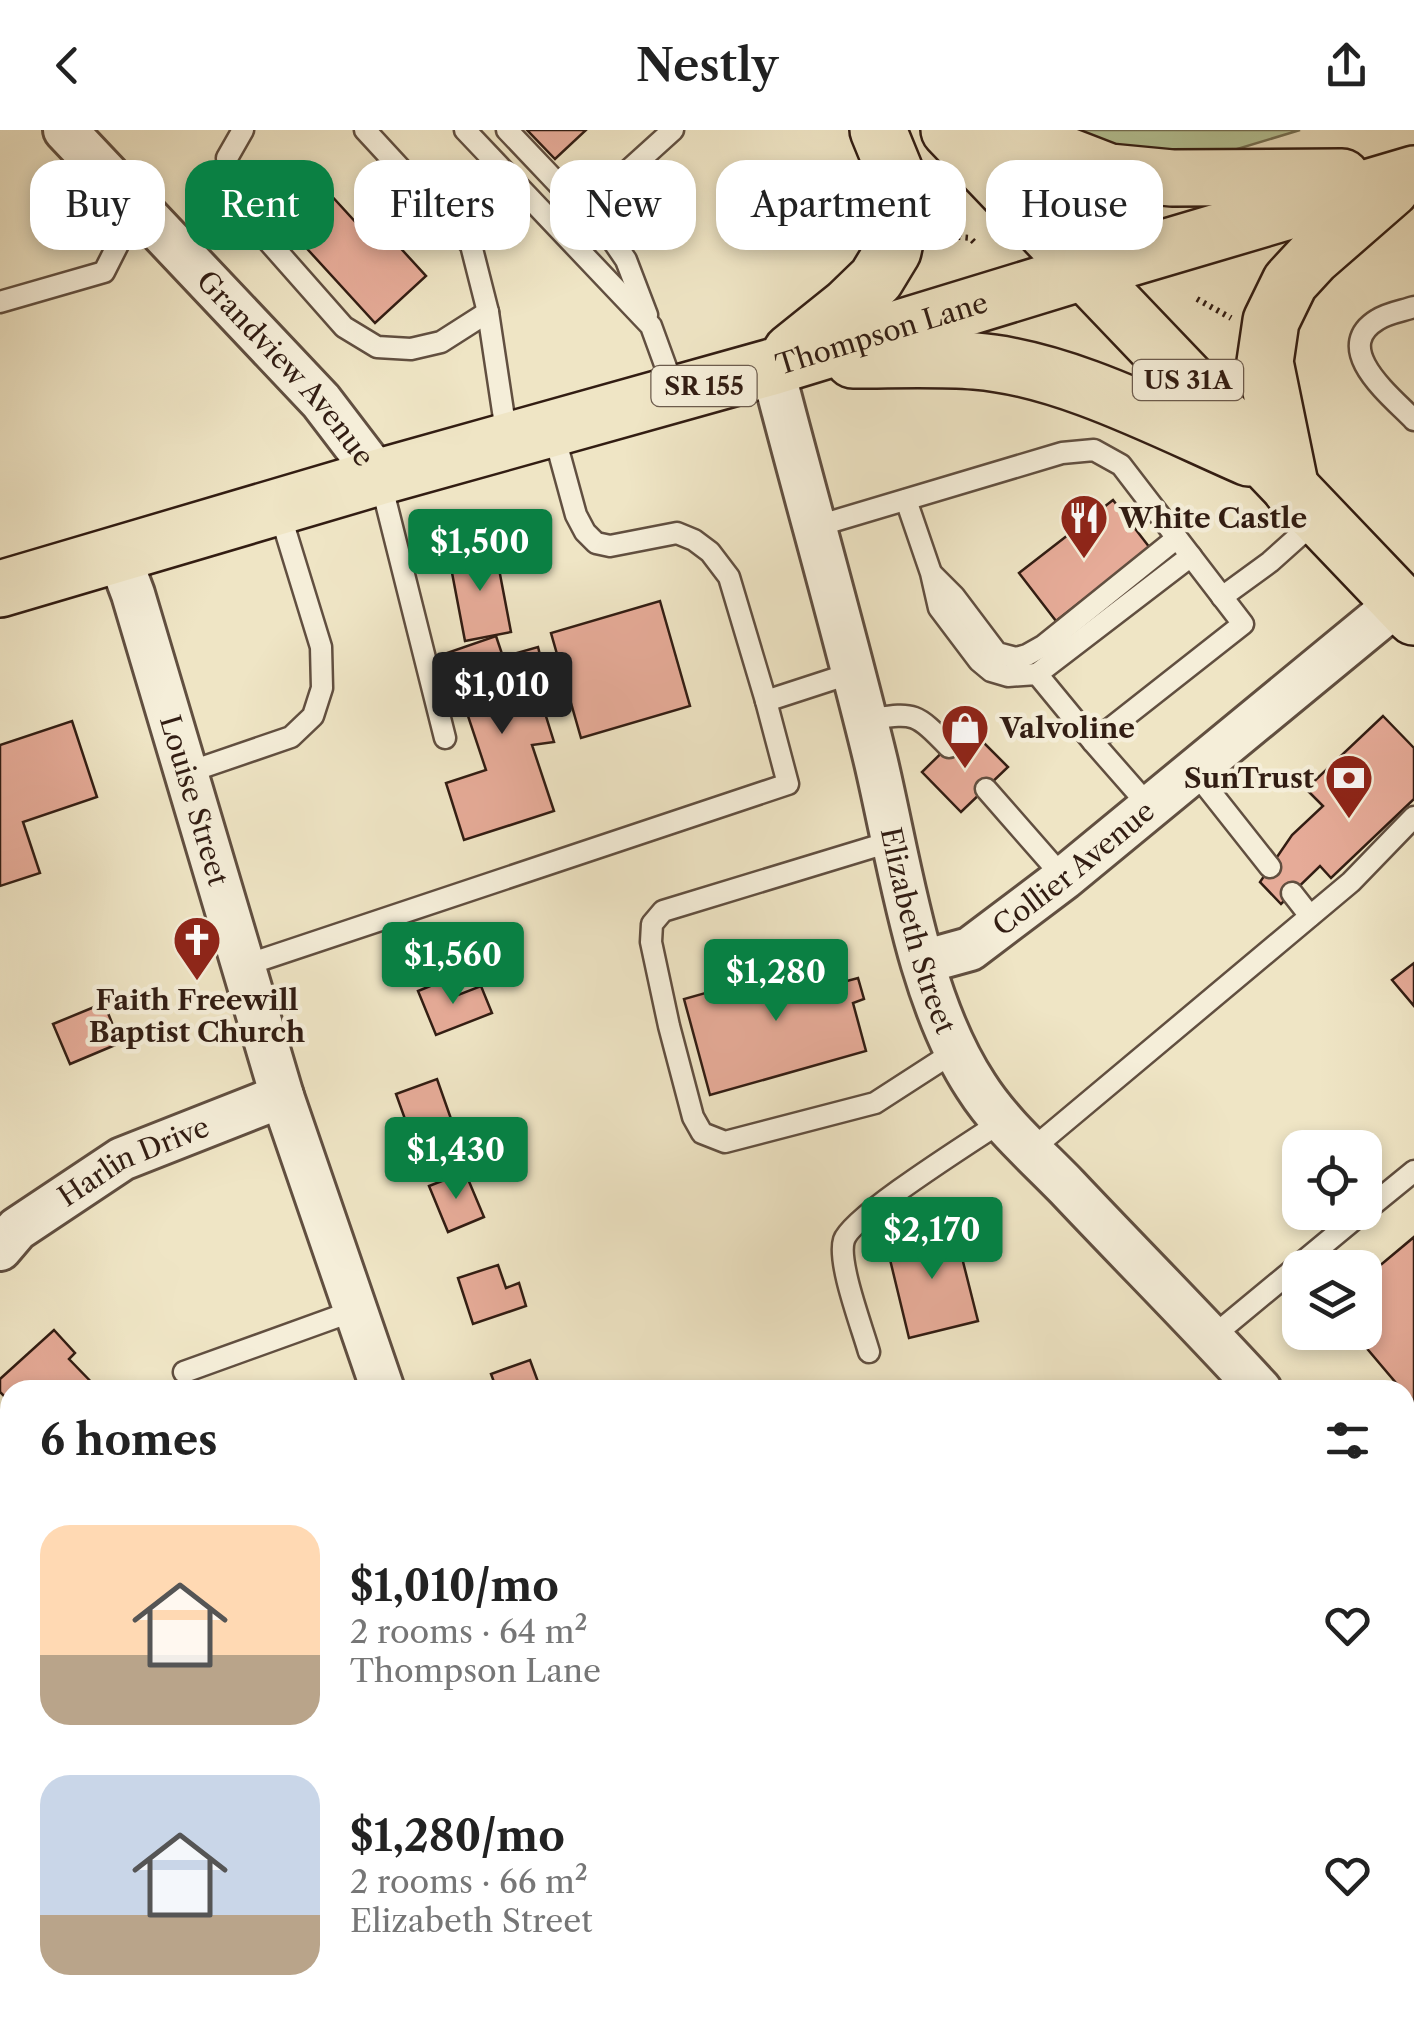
<!DOCTYPE html>
<html lang="en">
<head>
<meta charset="utf-8">
<style>
	:root { --surface:#fff; --page:#f2f2f2; --text:#222; --muted:#767676; --accent:#0b8043 }
	body { margin:0; font-family:"Libre Caslon Text",serif; background:var(--page); color:var(--text); height:100vh; display:flex; flex-direction:column; font-size:38px; white-space:nowrap }
	* { box-sizing:border-box; margin:0 }
	p { font-size:32px; color:var(--muted) }
	.icon { flex:none; width:55px; height:55px; fill:none; stroke:currentColor; stroke-width:2; stroke-linecap:round; stroke-linejoin:round }
	.map { position:relative; flex:1; overflow:hidden }
	.sheet { position:absolute; left:0px; top:1250px; width:1415px; height:640px; display:flex; flex-direction:column; background:var(--surface); border-radius:30px 30px 0 0; box-shadow:0 5px 15px #0003 }
	.sheet>* { flex:none }
	.top-card { position:absolute; left:30px; top:30px; width:1355px; height:90px; display:flex; gap:20px }
	.controls { position:absolute; left:1282px; top:1000px; display:grid; gap:20px }
	.controls a { display:grid; place-items:center; width:100px; height:100px; border-radius:20px; background:var(--surface); box-shadow:0 5px 15px #0003; font-size:50px }
	.price { position:absolute; translate:-50% -85px; padding:0 22px; border-radius:10px; background:var(--accent); color:#fff; font-size:32px; line-height:65px; filter:drop-shadow(0 2px 5px #0008) }
	.price::after { content:''; position:absolute; left:50%; top:60px; width:30px; height:22px; margin-left:-15px; background:inherit; clip-path:polygon(0 0,100% 0,50% 100%) }
	.price.active { background:#222; color:#fff }
	ul { padding:0; list-style:none }
	li { display:flex; align-items:center; gap:30px; height:250px; padding:0 40px }
	li span { display:grid; place-items:center; flex:none; width:280px; height:200px; border-radius:30px; color:#555 }
	li>.icon { margin-inline-start:auto }
	span .icon { width:120px; height:120px; fill:#fffc; stroke-width:1 }
	li b { font-size:42px }
	h2 { display:flex; justify-content:space-between; align-items:center; height:120px; padding:0 40px; font-size:42px }
	.chip { padding:0 35px; border-radius:30px; background:var(--surface); box-shadow:0 5px 15px #0003; font-size:35px; line-height:90px }
	.chip.active { background:var(--accent); color:#fff }
	header { display:flex; justify-content:space-between; align-items:center; height:130px; padding:0 40px; background:var(--surface); font-size:45px; font-weight:600 }
	.map>svg:first-child { display:block }
</style>
</head>
<body>
<header><svg class="icon" aria-label="back" viewBox="0 0 24 24"><path d="M15 5l-7 7 7 7"/></svg>Nestly<svg class="icon" aria-label="share" viewBox="0 0 24 24"><path d="M12 15V3M7 8l5-5 5 5M5 13v7h14v-7"/></svg></header>
<div class="map">
<svg width="1414" height="1890" viewBox="0 0 1414 1890">
	<rect width="100%" height="100%" fill="#efe5c5"/>
	<filter id="stains"><feTurbulence type="fractalNoise" baseFrequency=".002" numOctaves="4"/><feColorMatrix values="0 0 0 0 .2 0 0 0 0 .09 0 0 0 0 .02 0 0 0 .5 -.17"/></filter>
	<radialGradient id="worn" r=".72"><stop offset=".6" stop-color="#630" stop-opacity="0"/><stop offset="1" stop-color="#630" stop-opacity=".3"/></radialGradient>
	<g fill="#b6c597" stroke="#747155" stroke-width="2.5">
		<path d="M1058 0H1300L1224 23 1167 29Z"/>
		<path d="M1405 1503H1414V1778L1405 1780Z"/>
	</g>
	<g fill="#e6ab98" stroke="#321d13" stroke-width="2.5">
		<path d="M527 0H586L555 29Z"/>
		<path d="M307 39 361 98 373 88 426 146 375 193 267 75Z"/>
		<path d="M1113 370 1150 418 1056 491 1019 443Z"/>
		<path d="M495 418 511 502 465 511 449 427Z"/>
		<path d="M660 471 690 576 581 608 551 503Z"/>
		<path d="M496 506 503 527 538 517 554 580 545 583 554 612 532 615 554 681 464 710 446 653 486 640 447 523Z"/>
		<path d="M1383 586 1414 618V669L1331 748 1320 736 1281 774 1260 752 1292 705 1323 676 1306 659Z"/>
		<path d="M72 591 97 667 23 692 40 743 0 756V615Z"/>
		<path d="M968 597 1008 637 961 682 922 642Z"/>
		<path d="M840 825 847 851 858 848 864 869 853 873 866 921 710 965 684 869Z"/>
		<path d="M1414 833V876L1392 850Z"/>
		<path d="M445 850 453 867 481 856 492 883 436 905 418 861Z"/>
		<path d="M104 873 120 913 70 934 53 894Z"/>
		<path d="M437 949 456 1003 415 1017 396 964Z"/>
		<path d="M465 1042 484 1087 448 1102 429 1056Z"/>
		<path d="M954 1096 978 1191 909 1208 886 1113Z"/>
		<path d="M1414 1107V1274L1405 1263V1260H1402L1353 1202H1365V1148Z"/>
		<path d="M498 1135 506 1158 519 1153 526 1176 473 1194 458 1148Z"/>
		<path d="M54 1200 75 1223 69 1229 98 1259 10 1260V1272L0 1262V1249Z"/>
		<path d="M530 1230 541 1260H497L491 1244Z"/>
		<path d="M10 1834V1880H38L6 1890 0 1874V1837Z"/>
		<path d="M372 1880H433L404 1890H376Z"/>
	</g>
	<g fill="none" stroke-linecap="round" stroke-linejoin="round">
		<g stroke="#614f40" stroke-width="25">
			<g id="service">
				<path d="M243 0 227 28 231 69 344 197 377 217 411 219 441 212 488 182"/>
				<path d="M365 0 471 115 488 182 507 308"/>
				<path d="M465 0 651 196 675 262"/>
				<path d="M507 0 563 59 589 76"/>
				<path d="M0 172 104 142 137 77"/>
				<path d="M1414 177C1402 181 1387 183 1377 190 1330 219 1392 267 1414 290"/>
				<path d="M647 185 626 130 589 76 673 0"/>
				<path d="M553 301 576 385 585 402 596 413 610 416 677 403 694 410 710 422 729 447 766 571"/>
				<path d="M380 349 445 608"/>
				<path d="M906 370 931 443 939 478 979 531 991 541 1008 546 1037 544 1093 612"/>
				<path d="M814 397 1062 323 1094 320 1121 335 1243 494 1093 612 1150 677"/>
				<path d="M933 445 954 466 997 523 1016 528 1027 525 1043 516 1177 408"/>
				<path d="M1222 467 1270 432 1318 389"/>
				<path d="M1037 544 1191 426"/>
				<path d="M864 590C914 583 913 580 949 617"/>
				<path d="M1194 641 1270 737"/>
				<path d="M186 643 291 607 313 586 322 558 321 517 278 377"/>
				<path d="M986 659 1064 748"/>
				<path d="M893 711 663 781 652 794 651 812 669 896 693 987 702 1003 725 1012 875 973 957 920"/>
				<path d="M1292 763 1310 786"/>
				<path d="M243 836 788 654 766 571 852 543"/>
				<path d="M1031 1020 1351 752 1414 687"/>
				<path d="M1365 1081 1414 1041"/>
				<path d="M1212 1207 1363 1082"/>
				<path d="M869 1222C862 1197 837 1132 844 1110 852 1086 976 1009 1004 990"/>
				<path d="M184 1242 356 1180"/>
				<path d="M1405 1392 1414 1385"/>
			</g>
		</g>
		<g stroke="#614f40" stroke-width="48">
			<g id="minor">
				<path id="s1" d="M65 0 321 271 379 347"/>
				<path id="s2" d="M772 237C806 369 844 500 876 632 900 734 918 868 976 956 1000 994 1036 1025 1067 1057 1131 1125 1197 1191 1260 1260"/>
				<path id="s3" d="M118 424 133 464 282 966 383 1260"/>
				<path id="s4" d="M923 832 970 819 1064 748 1399 472"/>
				<path id="s5" d="M0 1119 17 1099 122 1029 282 966"/>
				<path d="M1405 1421 1414 1431"/>
				<path d="M1405 1487 1414 1489"/>
				<path d="M596 1880 599 1890"/>
			</g>
		</g>
		<g stroke="#321d13" stroke-width="60">
			<g id="primary">
				<path d="M949 0 1414 487"/>
				<path d="M1001 0 1109 42 1172 48 1342 47"/>
				<path d="M791 222 847 177 876 149 893 121 905 66 878 0"/>
				<path d="M853 230C893 230 935 228 975 231 1065 238 1166 292 1249 328"/>
				<path d="M1291 359 1265 232 1271 191 1290 152 1313 127 1391 59"/>
				<path id="s6" d="M0 459 379 347 772 237 1086 141 1414 44"/>
			</g>
		</g>
		<g stroke="#321d13" stroke-width="6" stroke-dasharray="2.5 5" stroke-linecap="butt">
			<path d="M943 95 957 98 959 107 970 108 976 114"/>
			<path d="M1197 169 1231 188"/>
			<path d="M1405 1538 1414 1536"/>
			<path d="M1405 1770 1414 1768"/>
		</g>
		<use href="#service" stroke="#f5eed9" stroke-width="20"/>
		<use href="#minor" stroke="#f5eed9" stroke-width="42"/>
		<use href="#primary" stroke="#efe5c5" stroke-width="55"/>
	</g>
	<defs>
		<g id="restaurant-pin" transform="scale(2.5)"><path d="M0 17L-7.5 6A9.5 9.5 0 1 1 7.5 6Z" fill="#8f2418" stroke="#f5eed9"/><path d="M-5-6h1v4h1v-4h1v4h1v-4h1v5L-1.5 .5V6h-2V.5L-5-1ZM5-6V6H3V1.5H1.5Q1.5-4 5-6Z" fill="#fff"/></g>
		<g id="shop-pin" transform="scale(2.5)"><path d="M0 17L-7.5 6A9.5 9.5 0 1 1 7.5 6Z" fill="#8f2418" stroke="#f5eed9"/><path d="M-5-2.5h2.3a2.7 3.5 0 0 1 5.4 0H5L5.5 6h-11ZM-1.5-2.5h3a1.5 2.3 0 0 0-3 0Z" fill="#fff"/></g>
		<g id="bank-pin" transform="scale(2.5)"><path d="M0 17L-7.5 6A9.5 9.5 0 1 1 7.5 6Z" fill="#8f2418" stroke="#f5eed9"/><path d="M-6-4H6V4H-6ZM0-2.3a2.3 2.3 0 1 0 0 4.6a2.3 2.3 0 1 0 0-4.6Z" fill="#fff"/></g>
		<g id="church-pin" transform="scale(2.5)"><path d="M0 17L-7.5 6A9.5 9.5 0 1 1 7.5 6Z" fill="#8f2418" stroke="#f5eed9"/><path d="M-1.2-6h2.4v3.5h3.3v2.4h-3.3V6h-2.4V-.1h-3.3v-2.4h3.3Z" fill="#fff"/></g>
	</defs>
	<g fill-rule="evenodd">
		<use href="#restaurant-pin" x="1084" y="388"/>
		<use href="#shop-pin" x="965" y="598"/>
		<use href="#bank-pin" x="1349" y="648"/>
		<use href="#church-pin" x="197" y="810"/>
	</g>
	<g text-anchor="middle" stroke-width="9" stroke-linejoin="round" paint-order="stroke">
		<g fill="#f5eed9" stroke="#6c5c4e" stroke-width="2.5">
			<rect x="1133" y="230" width="110" height="40" rx="8"/>
			<rect x="651.5" y="236" width="105" height="40" rx="8"/>
		</g>
		<g font-size="25" font-weight="bold" fill="#321d13">
			<text x="1188" y="259">US 31A</text>
			<text x="704" y="265">SR 155</text>
		</g>
		<g font-size="28" fill="#321d13" stroke="#f5eed9">
			<text dy="10" stroke="none"><textPath href="#s6" startOffset="918">Thompson Lane</textPath></text>
			<text dy="10" stroke="none"><textPath href="#s1" startOffset="325">Grandview Avenue</textPath></text>
			<text dy="10" stroke="none"><textPath href="#s3" startOffset="258">Louise Street</textPath></text>
			<text dy="10" stroke="none"><textPath href="#s4" startOffset="180">Collier Avenue</textPath></text>
			<text dy="10" stroke="none"><textPath href="#s2" startOffset="582">Elizabeth Street</textPath></text>
			<text dy="10" stroke="none"><textPath href="#s5" startOffset="162">Harlin Drive</textPath></text>
		</g>
		<g font-size="28" font-weight="bold" fill="#321d13" stroke="#f5eed9" text-anchor="start">
			<text x="1119" y="398">White Castle</text>
			<text x="1000" y="608">Valvoline</text>
			<text x="1314" y="658" text-anchor="end">SunTrust</text>
			<text x="197" y="880" text-anchor="middle">Faith Freewill<tspan x="197" dy="32">Baptist Church</tspan></text>
		</g>
	</g>
	<rect width="100%" height="100%" filter="url(#stains)"/>
	<rect width="100%" height="100%" fill="url(#worn)"/>
</svg>
<div class="controls">
<a><svg class="icon" aria-label="locate" viewBox="0 0 24 24"><circle cx="12" cy="12" r="6"/><path d="M12 2v4M12 18v4M2 12h4M18 12h4"/></svg></a>
<a><svg class="icon" aria-label="layers" viewBox="0 0 24 24"><path d="M12 4l9 5-9 5-9-5zM3 14l9 5 9-5"/></svg></a>
</div>
<b class="price" style="left:480px;top:464px">$1,500</b>
<b class="price active" style="left:502px;top:607px">$1,010</b>
<b class="price" style="left:453px;top:877px">$1,560</b>
<b class="price" style="left:776px;top:894px">$1,280</b>
<b class="price" style="left:456px;top:1072px">$1,430</b>
<b class="price" style="left:932px;top:1152px">$2,170</b>
<div class="top-card">
<a class="chip">Buy</a>
<a class="chip active">Rent</a>
<a class="chip">Filters</a>
<a class="chip">New</a>
<a class="chip">Apartment</a>
<a class="chip">House</a>
</div>
<section class="sheet">
<h2>6 homes<svg class="icon" aria-label="filters" viewBox="0 0 24 24"><path d="M4 7h16M4 17h16"/><circle cx="9" cy="7" r="2"/><circle cx="15" cy="17" r="2"/></svg></h2>
<ul>
<li><span style="background:linear-gradient(#ffd9b3 65%,#b9a48a 0)"><svg class="icon" aria-label="home" viewBox="0 0 24 24"><path d="M3 11l9-7 9 7M6 9v11h12V9"/></svg></span><div><b>$1,010/mo</b><p>2 rooms · 64 m²</p><p>Thompson Lane</p></div><svg class="icon" aria-label="heart" viewBox="0 0 24 24"><path d="M12 20l-8-8c-3-5 5-10 8-4 3-6 11-1 8 4z"/></svg></li>
<li><span style="background:linear-gradient(#c9d6e8 70%,#b9a48a 0)"><svg class="icon" aria-label="home" viewBox="0 0 24 24"><path d="M3 11l9-7 9 7M6 9v11h12V9"/></svg></span><div><b>$1,280/mo</b><p>2 rooms · 66 m²</p><p>Elizabeth Street</p></div><svg class="icon" aria-label="heart" viewBox="0 0 24 24"><path d="M12 20l-8-8c-3-5 5-10 8-4 3-6 11-1 8 4z"/></svg></li>
</ul>
</section>
</div>
</body>
</html>
